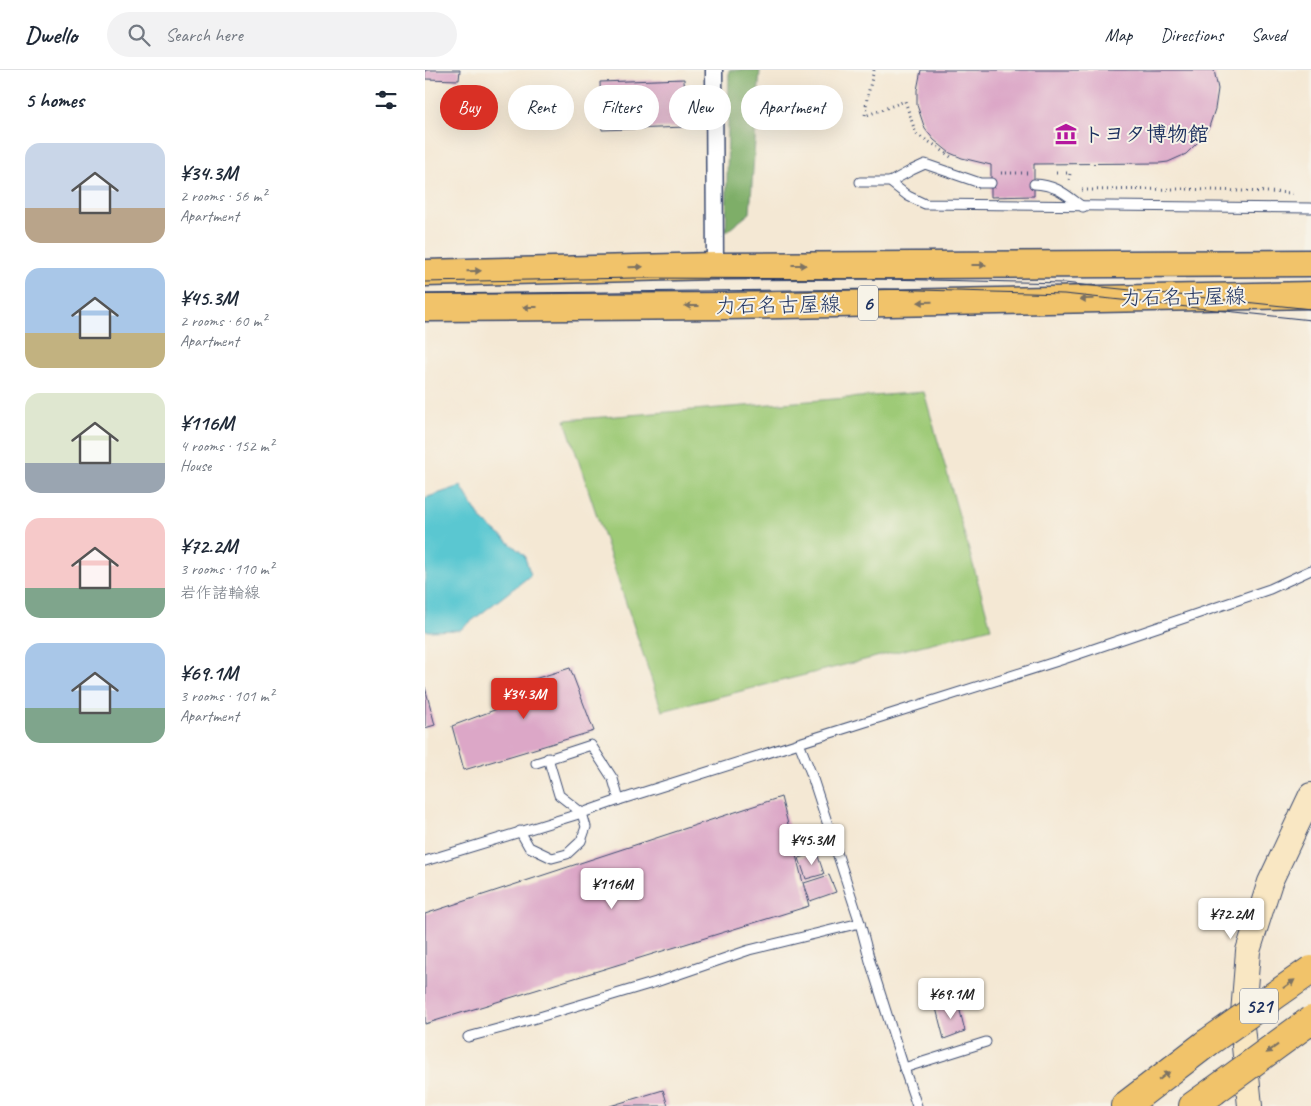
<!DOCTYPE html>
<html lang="en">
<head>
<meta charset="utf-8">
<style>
	:root { --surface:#fff; --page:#f2f2f3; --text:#1f2937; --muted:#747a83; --line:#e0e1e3; --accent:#d93025 }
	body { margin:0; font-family:Caveat,"Klee One",sans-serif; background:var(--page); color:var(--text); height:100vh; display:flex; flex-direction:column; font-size:19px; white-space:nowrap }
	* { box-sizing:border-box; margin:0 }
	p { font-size:16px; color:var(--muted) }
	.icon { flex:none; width:28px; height:28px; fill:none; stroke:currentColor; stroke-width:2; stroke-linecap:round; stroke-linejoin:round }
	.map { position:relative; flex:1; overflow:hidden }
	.side { display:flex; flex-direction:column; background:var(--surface); width:425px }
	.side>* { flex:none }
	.guide { position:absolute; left:15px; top:15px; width:475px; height:45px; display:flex; gap:10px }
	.price { position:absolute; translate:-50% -42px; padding:0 11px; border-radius:5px; background:#fff; color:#222; font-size:16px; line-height:32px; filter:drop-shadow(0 1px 2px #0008) }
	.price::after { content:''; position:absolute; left:50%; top:30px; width:15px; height:11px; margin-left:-8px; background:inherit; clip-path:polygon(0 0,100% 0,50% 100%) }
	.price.active { background:var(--accent); color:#fff }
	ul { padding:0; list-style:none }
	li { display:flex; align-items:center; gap:15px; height:125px; padding:0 25px }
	li span { display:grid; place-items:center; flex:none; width:140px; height:100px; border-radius:15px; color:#555 }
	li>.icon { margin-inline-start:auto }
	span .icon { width:60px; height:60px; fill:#fffc; stroke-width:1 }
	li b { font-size:21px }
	h2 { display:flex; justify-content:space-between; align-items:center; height:60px; padding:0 25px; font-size:21px }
	.pill { padding:0 18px; border-radius:22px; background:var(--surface); box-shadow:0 5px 20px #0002; font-size:18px; line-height:45px }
	.pill.active { background:var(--accent); color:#fff }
	header { display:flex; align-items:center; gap:30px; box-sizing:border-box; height:70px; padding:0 25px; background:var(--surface); border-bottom:1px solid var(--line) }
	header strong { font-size:24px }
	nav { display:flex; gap:28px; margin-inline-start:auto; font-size:18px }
	.search { width:350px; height:45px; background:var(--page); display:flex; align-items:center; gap:12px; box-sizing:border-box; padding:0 18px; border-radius:28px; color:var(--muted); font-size:19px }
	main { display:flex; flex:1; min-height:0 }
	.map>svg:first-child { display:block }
</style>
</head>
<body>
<header>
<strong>Dwello</strong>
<div class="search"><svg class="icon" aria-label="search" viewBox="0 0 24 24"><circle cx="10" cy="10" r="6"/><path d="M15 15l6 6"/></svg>Search here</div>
<nav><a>Map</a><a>Directions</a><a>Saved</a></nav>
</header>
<main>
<section class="side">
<h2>5 homes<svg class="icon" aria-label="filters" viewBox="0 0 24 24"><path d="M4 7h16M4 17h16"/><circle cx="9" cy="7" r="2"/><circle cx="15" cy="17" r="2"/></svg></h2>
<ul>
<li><span style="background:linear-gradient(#c9d6e8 65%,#b9a48a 0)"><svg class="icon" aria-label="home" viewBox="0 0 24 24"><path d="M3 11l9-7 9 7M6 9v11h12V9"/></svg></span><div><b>¥34.3M</b><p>2 rooms · 56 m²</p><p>Apartment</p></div></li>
<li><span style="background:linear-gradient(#a9c7e8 65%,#c2b280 0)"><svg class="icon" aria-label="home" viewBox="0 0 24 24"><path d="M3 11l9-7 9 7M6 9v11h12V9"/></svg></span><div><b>¥45.3M</b><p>2 rooms · 60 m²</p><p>Apartment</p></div></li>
<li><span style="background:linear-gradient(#dfe7d0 70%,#9aa5b1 0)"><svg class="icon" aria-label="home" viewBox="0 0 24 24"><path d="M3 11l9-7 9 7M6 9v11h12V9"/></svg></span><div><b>¥116M</b><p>4 rooms · 152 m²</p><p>House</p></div></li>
<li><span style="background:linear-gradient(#f6c9c9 70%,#7fa58c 0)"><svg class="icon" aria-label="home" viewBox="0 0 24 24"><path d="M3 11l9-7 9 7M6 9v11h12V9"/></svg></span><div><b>¥72.2M</b><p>3 rooms · 110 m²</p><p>岩作諸輪線</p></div></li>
<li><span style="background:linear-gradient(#a9c7e8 65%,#7fa58c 0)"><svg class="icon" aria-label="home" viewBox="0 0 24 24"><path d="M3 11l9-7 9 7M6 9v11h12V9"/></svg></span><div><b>¥69.1M</b><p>3 rooms · 101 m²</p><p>Apartment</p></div></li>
</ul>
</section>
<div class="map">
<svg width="886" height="1036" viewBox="0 0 886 1036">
	<rect width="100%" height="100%" fill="#f7f3e8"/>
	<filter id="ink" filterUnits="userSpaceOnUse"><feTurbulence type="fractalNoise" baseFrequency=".02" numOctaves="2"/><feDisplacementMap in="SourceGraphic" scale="10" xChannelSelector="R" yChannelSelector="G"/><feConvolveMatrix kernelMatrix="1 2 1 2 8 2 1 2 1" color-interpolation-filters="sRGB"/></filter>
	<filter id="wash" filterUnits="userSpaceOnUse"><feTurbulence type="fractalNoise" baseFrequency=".0096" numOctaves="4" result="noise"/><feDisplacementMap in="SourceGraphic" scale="20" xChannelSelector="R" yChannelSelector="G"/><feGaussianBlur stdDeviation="1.12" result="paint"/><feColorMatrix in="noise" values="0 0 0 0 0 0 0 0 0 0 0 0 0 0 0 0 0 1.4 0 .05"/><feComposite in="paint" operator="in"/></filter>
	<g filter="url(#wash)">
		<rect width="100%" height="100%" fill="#f4e8d4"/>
		<path fill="#9eca77" stroke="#5c7c6a" d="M499 322 566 558 237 641 140 350Z"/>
		<path fill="#7eae68" stroke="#4c6e63" d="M304 0H335L325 143 301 162Z"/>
		<path fill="#5ac7d1" stroke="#3a7b98" d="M36 416 56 449 99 485 106 505 35 560 3 561 0 559V428Z"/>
		<g id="blocks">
			<g fill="#dca7c7">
				<path d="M0 0H35L34 10 0 9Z"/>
				<path d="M496 0H789L793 19 790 39 784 57 773 72 761 84 743 92 735 93 609 94V126L566 127V95L537 88 525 83 509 70 500 59 492 35V20Z"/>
				<path d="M259 9 261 57 177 60 175 12Z"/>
				<path d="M145 598 169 661 39 700 27 656 72 639 70 621Z"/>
				<path d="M0 617 10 655 0 658Z"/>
				<path d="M356 727 384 836 0 954V844Z"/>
				<path d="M392 783 399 804 381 809 374 788Z"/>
				<path d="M404 805 411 822 385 831 379 813Z"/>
				<path d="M533 933 540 961 519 969 511 938Z"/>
				<path d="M238 1020 243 1036H185Z"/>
			</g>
		</g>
	</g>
	<g filter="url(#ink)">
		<use href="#blocks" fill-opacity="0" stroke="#3c4b70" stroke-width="1"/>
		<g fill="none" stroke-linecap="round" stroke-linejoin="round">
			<g stroke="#3c4b70" stroke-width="11">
				<g id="lane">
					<path d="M435 112H465L483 126 500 134 886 138"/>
					<path d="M465 112 487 100 500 94 555 113H566"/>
					<path d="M609 114C632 115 640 124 658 137"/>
					<path d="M374 673 386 703 435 853 445 891 479 998 492 1036"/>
					<path d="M111 693 166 675 188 709 194 730"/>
					<path d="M95 761 104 777 127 788 142 784 156 771 161 757 157 743 134 725 123 688"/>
					<path d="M0 791 157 743 194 730 636 590 845 519 886 500"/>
					<path d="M43 967 91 954 231 912 324 880 435 853"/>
					<path d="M479 998 561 972"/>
				</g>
			</g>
			<g stroke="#3c4b70" stroke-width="19">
				<path id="street" d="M289 0 290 196"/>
			</g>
			<g stroke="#3c4b70" stroke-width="26">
				<path id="secondary" d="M825 1036 817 956 823 881 845 812 886 725"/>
			</g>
			<g stroke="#3c4b70" stroke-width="29">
				<g id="primary">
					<path d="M0 203 290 196 886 193"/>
					<path d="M0 238 301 236 886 225"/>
				</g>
			</g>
			<g stroke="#3c4b70" stroke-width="30">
				<g id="highway">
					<path d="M700 1036 782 973"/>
					<path d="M768 1036 789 1021"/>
				</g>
			</g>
			<g stroke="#3c4b70" stroke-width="3" stroke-dasharray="1 4" stroke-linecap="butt">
				<path d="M449 0 442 28 440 46 480 31 491 64 511 76 526 87"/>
				<path d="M576 103H602"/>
				<path d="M631 103H645L644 112"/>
				<path d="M657 120 759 119 871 123"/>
			</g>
			<use href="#lane" stroke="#fff" stroke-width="9"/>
			<use href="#street" stroke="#fff" stroke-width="16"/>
			<use href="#secondary" stroke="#f9e7c3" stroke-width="24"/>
			<use href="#primary" stroke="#f1c36a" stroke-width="26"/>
			<use href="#highway" stroke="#f1c36a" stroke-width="28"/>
			<g stroke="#1b2f5e" stroke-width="1">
				<path d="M0 212 209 208 458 209 639 213 886 239"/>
				<path d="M0 224 459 219 639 224 886 250"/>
			</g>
			<g stroke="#3c4b70" stroke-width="30" stroke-linecap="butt">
				<g id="highway-bridge">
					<path d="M782 973 886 900"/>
					<path d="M789 1021 886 950"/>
				</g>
			</g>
			<use href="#highway-bridge" stroke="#f1c36a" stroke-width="28"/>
		</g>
		<defs><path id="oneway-solid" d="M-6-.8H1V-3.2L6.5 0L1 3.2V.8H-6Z" transform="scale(1.25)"/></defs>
		<g fill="#7b7263">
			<use href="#oneway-solid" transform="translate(374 195)"/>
			<use href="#oneway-solid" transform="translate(554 195)"/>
			<use href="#oneway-solid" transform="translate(211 197) rotate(-1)"/>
			<use href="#oneway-solid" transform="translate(49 201) rotate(-2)"/>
			<use href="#oneway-solid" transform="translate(662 229) rotate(179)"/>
			<use href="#oneway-solid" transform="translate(500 232) rotate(179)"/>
			<use href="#oneway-solid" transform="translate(267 236) rotate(180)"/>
			<use href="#oneway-solid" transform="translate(105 237) rotate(180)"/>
			<use href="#oneway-solid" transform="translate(864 914) rotate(-35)"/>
			<use href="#oneway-solid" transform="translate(847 979) rotate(144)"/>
			<use href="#oneway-solid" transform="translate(739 1006) rotate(-38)"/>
		</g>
	</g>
	<defs>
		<g id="museum-bare" transform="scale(1.725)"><path d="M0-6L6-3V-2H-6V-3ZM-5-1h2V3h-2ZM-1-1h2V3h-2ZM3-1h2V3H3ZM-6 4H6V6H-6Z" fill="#b5179e" stroke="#f7f3e8" stroke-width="2.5" paint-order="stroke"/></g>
	</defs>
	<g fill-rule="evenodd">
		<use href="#museum-bare" x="641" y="64"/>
	</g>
	<g text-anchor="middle" stroke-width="4" stroke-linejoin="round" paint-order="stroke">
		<g fill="#f7f3e8" stroke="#5d6a87" stroke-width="1">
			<rect x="433" y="215.5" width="20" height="35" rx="4"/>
			<rect x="815" y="918.5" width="38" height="35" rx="4"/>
		</g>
		<g font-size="20" font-weight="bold" fill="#1b2f5e">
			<text x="443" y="240">6</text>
			<text x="834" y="943">521</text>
		</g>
		<g font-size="21" font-weight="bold" fill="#1b2f5e" stroke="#f7f3e8" text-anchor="start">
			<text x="658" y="71">トヨタ博物館</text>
		</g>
		<g font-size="21" fill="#1b2f5e" stroke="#f7f3e8">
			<text transform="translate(758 227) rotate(-1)" y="7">力石名古屋線</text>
			<text transform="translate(353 235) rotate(-1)" y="7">力石名古屋線</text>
		</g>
	</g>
</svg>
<b class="price active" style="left:99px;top:650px">¥34.3M</b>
<b class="price" style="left:387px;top:796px">¥45.3M</b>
<b class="price" style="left:187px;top:840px">¥116M</b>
<b class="price" style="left:806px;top:870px">¥72.2M</b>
<b class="price" style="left:526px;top:950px">¥69.1M</b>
<div class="guide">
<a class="pill active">Buy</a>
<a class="pill">Rent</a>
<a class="pill">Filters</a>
<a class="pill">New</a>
<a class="pill">Apartment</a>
</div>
</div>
</main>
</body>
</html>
